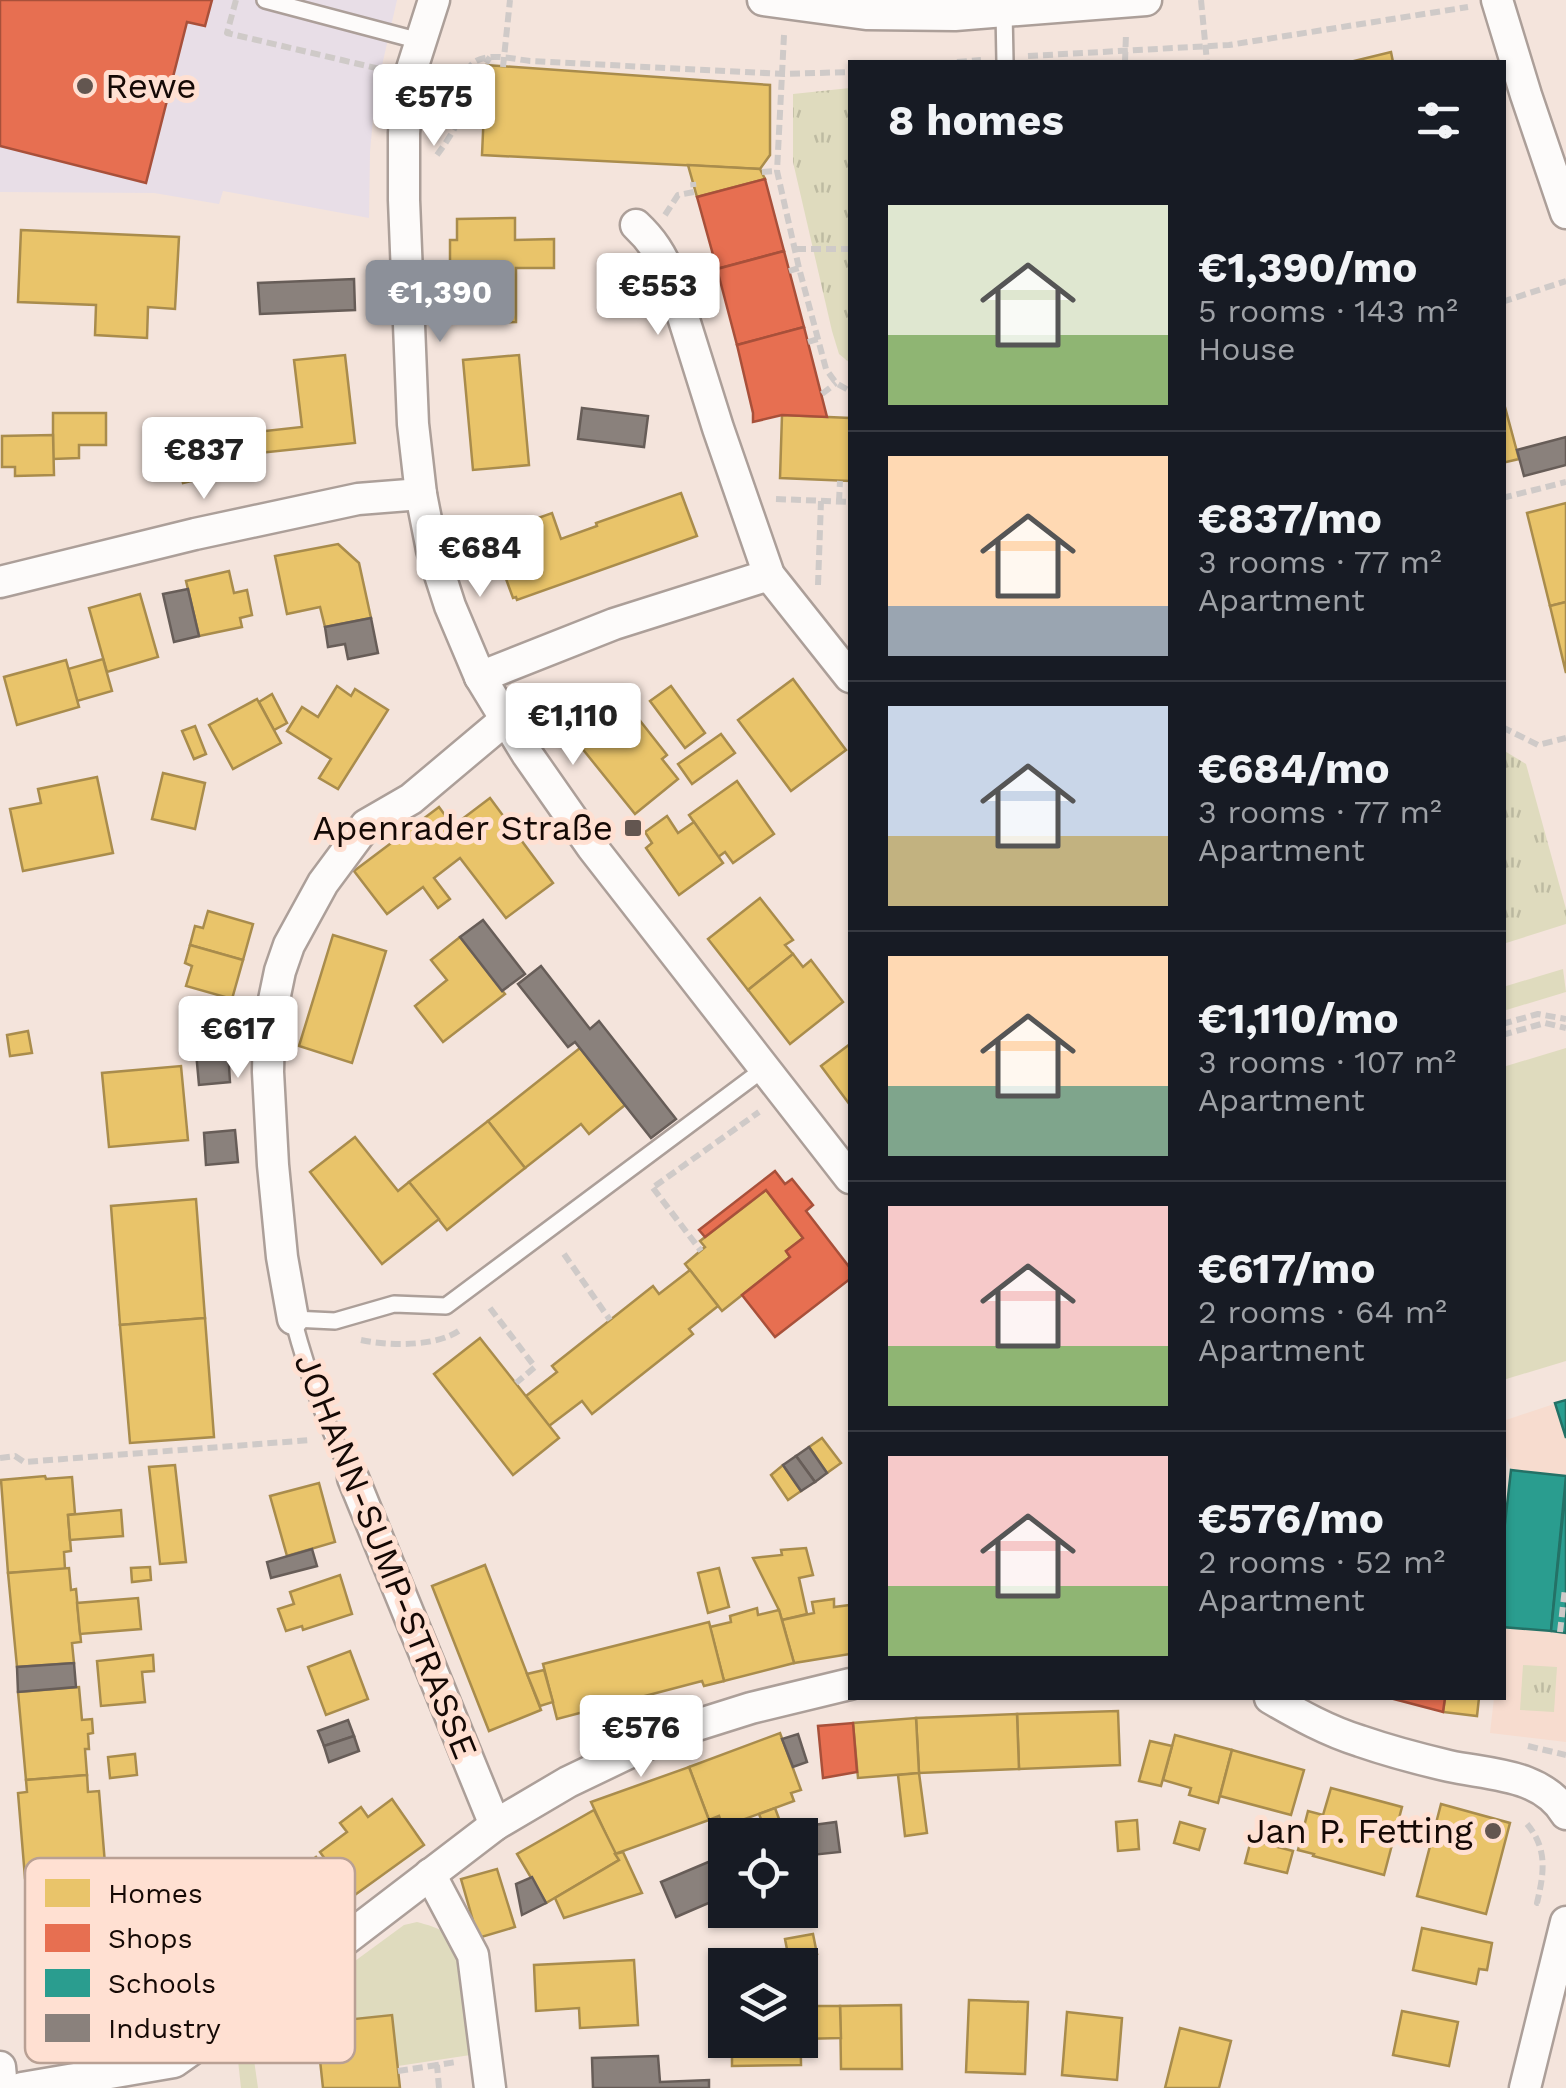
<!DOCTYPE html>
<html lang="en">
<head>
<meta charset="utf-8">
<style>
	:root { --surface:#171b24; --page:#242831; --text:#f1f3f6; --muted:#9ea1a6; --line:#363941; --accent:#8c9099 }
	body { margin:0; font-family:"Work Sans",sans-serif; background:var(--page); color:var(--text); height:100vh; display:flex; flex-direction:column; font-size:38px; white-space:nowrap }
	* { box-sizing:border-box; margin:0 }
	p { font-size:32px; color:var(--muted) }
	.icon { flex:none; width:55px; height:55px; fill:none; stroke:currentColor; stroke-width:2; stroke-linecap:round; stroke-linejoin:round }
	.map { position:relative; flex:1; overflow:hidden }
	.sheet { position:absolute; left:848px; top:60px; width:658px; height:1640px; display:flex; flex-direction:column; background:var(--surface); border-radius:0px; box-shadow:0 2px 8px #0004 }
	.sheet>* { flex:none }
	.fabs { position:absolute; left:708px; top:1818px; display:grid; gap:20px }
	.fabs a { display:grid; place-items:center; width:110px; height:110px; border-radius:0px; background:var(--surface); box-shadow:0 2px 8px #0004; font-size:50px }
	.price { position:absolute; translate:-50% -85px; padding:0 22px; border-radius:10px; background:#fff; color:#222; font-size:32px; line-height:65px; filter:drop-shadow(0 2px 5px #0008) }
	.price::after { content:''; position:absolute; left:50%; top:60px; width:30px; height:22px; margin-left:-15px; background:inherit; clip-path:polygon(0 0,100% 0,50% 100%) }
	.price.active { background:var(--accent); color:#fff }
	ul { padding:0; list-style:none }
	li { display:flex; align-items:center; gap:30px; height:250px; padding:0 40px }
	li+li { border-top:2px solid var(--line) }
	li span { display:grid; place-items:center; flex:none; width:280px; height:200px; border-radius:0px; color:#555 }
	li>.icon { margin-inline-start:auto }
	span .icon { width:120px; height:120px; fill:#fffc; stroke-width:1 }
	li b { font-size:42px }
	h2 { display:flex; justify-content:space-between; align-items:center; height:120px; padding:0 40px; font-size:42px }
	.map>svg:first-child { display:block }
</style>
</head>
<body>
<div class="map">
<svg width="1566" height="2088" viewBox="0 0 1566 2088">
	<defs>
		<pattern id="park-tufts" width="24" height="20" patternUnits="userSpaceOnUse" patternTransform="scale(2.5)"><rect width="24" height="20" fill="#dfdbbe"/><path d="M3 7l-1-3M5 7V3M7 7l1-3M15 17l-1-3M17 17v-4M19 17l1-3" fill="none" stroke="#bebba2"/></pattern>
	</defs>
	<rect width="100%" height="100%" fill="#f4e4dc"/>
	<path fill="#e8dee7" d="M0 0H397L375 96 370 152 369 218 223 191 219 204 154 193 0 192Z"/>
	<path fill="#f7dccf" d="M1566 1400V1742L1490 1733 1494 1698H1502V1550L1511 1470 1503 1448V1421Z"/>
	<g fill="#dfdbbe">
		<path d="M1563 969 1566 992 1503 1011V987Z"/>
		<path d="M1566 1048V1361L1503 1380V1067Z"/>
		<path d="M417 1922C427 1925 439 1927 447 1935 467 1956 472 2025 477 2054L398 2066 392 2015 317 2023V2029L303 2031 310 1994 404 1925Z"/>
		<path d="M267 2028 278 2040 281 2056 254 2060 258 2088H241L237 2051Z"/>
	</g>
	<g fill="url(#park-tufts)">
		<path d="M850 88V363L839 354 832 331 793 162V94Z"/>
		<path d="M1503 750 1526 764 1566 909V924L1503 944Z"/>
		<path d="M1523 1665 1557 1667 1554 1712 1520 1710Z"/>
	</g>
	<g fill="#e9c46a" stroke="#a98c4c" stroke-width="2.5">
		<path d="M1391 52 1393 62H1350Z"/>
		<path d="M486 65 770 85V155L760 169 482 155Z"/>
		<path d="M688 165 760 169 765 179 697 197Z"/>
		<path d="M515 218V240L554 239V268H516V322L458 323V268H450V240H457V219Z"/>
		<path d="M21 230 179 237 175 309 148 307 147 338 95 335 96 305 18 302Z"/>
		<path d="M345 355 355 443 250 454 248 433 302 427 294 360Z"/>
		<path d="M519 355 529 465 473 470 463 360Z"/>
		<path d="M1502 396 1519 459 1502 463Z"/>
		<path d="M53 413H106V445H79V458L53 459Z"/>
		<path d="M782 415 850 418V481L780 478Z"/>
		<path d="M213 422 225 473 183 483 178 463 159 468 151 437Z"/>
		<path d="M53 435 54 475 15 476V467H2V436Z"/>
		<path d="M681 493 697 536 517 600 516 597 513 598 490 535 552 513 561 539 597 526 596 523Z"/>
		<path d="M1566 503V602L1550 606 1527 513Z"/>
		<path d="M338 544 359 563 371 618 325 627 320 607 287 614 275 556Z"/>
		<path d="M229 571 234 593 247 590 252 615 240 618 242 627 199 636 186 581Z"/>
		<path d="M140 594 158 657 107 672 89 608Z"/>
		<path d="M1566 602V673L1550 606Z"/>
		<path d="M103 659 112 691 77 701 68 669Z"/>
		<path d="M66 660 79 707 17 725 4 677Z"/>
		<path d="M793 679 846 750 791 791 738 720Z"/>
		<path d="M605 685 626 711 630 708 667 755 662 759 678 779 635 814 560 721Z"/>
		<path d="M337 686 351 696 355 689 388 710 338 789 319 778 331 759 287 731 302 707 318 717Z"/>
		<path d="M671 686 705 733 685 748 650 701Z"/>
		<path d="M272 694 287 723 274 730 259 702Z"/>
		<path d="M257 699 281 743 233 769 209 725Z"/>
		<path d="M195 726 206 754 194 759 182 731Z"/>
		<path d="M721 734 735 753 692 784 678 764Z"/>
		<path d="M163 773 205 783 195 829 152 819Z"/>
		<path d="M97 777 113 853 23 871 10 809 41 803 38 789Z"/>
		<path d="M737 781 774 834 733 863 725 852 718 857 689 815Z"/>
		<path d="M490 798 553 883 506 918 460 858 434 878 450 899 438 908 423 887 387 914 354 871 439 807 453 826Z"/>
		<path d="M667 816 678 833 694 822 723 863 679 895 646 848 652 843 645 832Z"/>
		<path d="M760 898 793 940 785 945 793 954 748 990 708 939Z"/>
		<path d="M208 911 253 924 243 960 190 945 195 926 203 928Z"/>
		<path d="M333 935 386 951 352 1063 299 1046Z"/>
		<path d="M460 937 505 994 443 1042 415 1006 447 980 431 960Z"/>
		<path d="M190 945 243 960 232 999 186 986 192 966 185 963Z"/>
		<path d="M793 954 803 967 811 960 843 1002 790 1044 748 990Z"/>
		<path d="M28 1031 32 1053 10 1056 7 1035Z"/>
		<path d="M850 1044V1105L821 1066Z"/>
		<path d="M580 1048 625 1105 589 1134 581 1124 525 1168 488 1121Z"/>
		<path d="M181 1066 188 1140 109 1147 102 1073Z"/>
		<path d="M488 1121 525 1168 447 1230 409 1182Z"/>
		<path d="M355 1137 398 1191 409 1182 439 1219 382 1264 310 1172Z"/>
		<path d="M766 1190 803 1238 786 1251 790 1257 722 1311 685 1264 705 1247 700 1241Z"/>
		<path d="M196 1199 205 1318 120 1325 111 1206Z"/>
		<path d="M690 1270 718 1306 689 1329 693 1334 592 1414 582 1401 549 1426 526 1396 557 1372 552 1366 653 1286 659 1294Z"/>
		<path d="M205 1318 214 1437 130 1443 120 1325Z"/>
		<path d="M480 1338 559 1438 513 1475 434 1374Z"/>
		<path d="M822 1438 841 1463 827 1473 809 1447Z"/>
		<path d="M175 1465 186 1562 160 1564 149 1467Z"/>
		<path d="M783 1465 801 1491 788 1500 771 1475Z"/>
		<path d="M45 1476 46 1479 72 1477 75 1514 68 1515 71 1551 64 1552 65 1569 8 1573 1 1480Z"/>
		<path d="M319 1483 335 1542 287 1556 270 1496Z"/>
		<path d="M121 1510 123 1536 70 1540 68 1515Z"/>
		<path d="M806 1548 813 1575 799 1578 807 1614 782 1620 779 1610 753 1558 782 1555 781 1550Z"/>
		<path d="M485 1565 541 1710 489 1731 432 1586Z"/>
		<path d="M150 1567 151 1580 132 1582 131 1568Z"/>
		<path d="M69 1568 71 1590 76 1589 81 1642 72 1643 74 1663 17 1667 8 1573Z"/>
		<path d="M719 1568 729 1607 708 1613 698 1573Z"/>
		<path d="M340 1575 352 1614 303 1630 302 1626 286 1631 278 1609 294 1604 290 1592Z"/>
		<path d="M138 1598 141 1629 80 1634 77 1603Z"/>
		<path d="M834 1599V1607L850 1605V1654L794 1663 782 1620 814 1613 812 1602Z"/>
		<path d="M757 1608 758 1615 779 1610 794 1663 724 1681 710 1627 731 1622 730 1616Z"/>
		<path d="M709 1622 724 1681 704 1686 702 1681 557 1719 543 1664Z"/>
		<path d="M350 1651 368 1699 326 1715 308 1667Z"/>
		<path d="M153 1655 154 1671 142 1672 145 1702 101 1706 97 1661Z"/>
		<path d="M544 1670 553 1702 540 1706 527 1674Z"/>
		<path d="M79 1687 82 1720 92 1719 93 1733 88 1734 89 1749H85L87 1775 26 1780 18 1692Z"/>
		<path d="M1445 1698H1479L1477 1716 1443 1712Z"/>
		<path d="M1118 1711 1120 1765 1019 1769 1017 1714Z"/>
		<path d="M1017 1714 1019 1769 919 1773 916 1718Z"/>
		<path d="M916 1718 919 1773 858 1778 853 1723Z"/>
		<path d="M780 1733 801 1790 791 1793 794 1801 723 1827 719 1816 709 1820 689 1767Z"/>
		<path d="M1175 1735 1232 1750 1218 1803 1189 1795 1191 1788 1163 1780Z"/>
		<path d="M1150 1741 1172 1746 1161 1786 1139 1781Z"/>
		<path d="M1232 1750 1304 1770 1291 1815 1220 1796Z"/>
		<path d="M135 1754 137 1775 110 1778 108 1757Z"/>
		<path d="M689 1767 709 1820 615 1854 591 1802Z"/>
		<path d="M919 1773 927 1833 905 1836 898 1775Z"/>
		<path d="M87 1775 88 1792 99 1791 105 1864 97 1865 98 1878 35 1883V1877L25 1878 18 1793 27 1792 26 1780Z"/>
		<path d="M1331 1788 1402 1807 1384 1875 1313 1856 1314 1854 1298 1850 1308 1811 1323 1815Z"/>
		<path d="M392 1799 424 1845 352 1897 320 1852 347 1832 340 1823 361 1807 368 1817Z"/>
		<path d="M1441 1804 1510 1823 1486 1914 1417 1896Z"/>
		<path d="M775 1808 785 1835H767L759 1814Z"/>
		<path d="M594 1810 619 1860 546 1903 517 1854Z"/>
		<path d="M1137 1820 1139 1849 1118 1851 1116 1822Z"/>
		<path d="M1180 1822 1205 1829 1199 1850 1174 1843Z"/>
		<path d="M1251 1840 1293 1851 1287 1873 1245 1863Z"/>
		<path d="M623 1852 642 1893 564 1918 555 1898 619 1860 615 1854Z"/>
		<path d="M316 1857 346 1900 272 1952 242 1909Z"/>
		<path d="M497 1869 515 1927 478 1938 461 1879Z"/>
		<path d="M1422 1928 1492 1943 1487 1970 1479 1969 1476 1984 1413 1970Z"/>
		<path d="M813 1934 817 1954 789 1960 785 1939Z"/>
		<path d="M634 1960 638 2025 580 2028 579 2008 536 2011 534 1965Z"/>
		<path d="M969 2000 1028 2002 1025 2074 966 2072Z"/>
		<path d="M800 2004 801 2065 732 2066V2040H800Z"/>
		<path d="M901 2005 902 2069H841L840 2006Z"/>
		<path d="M800 2006H840L841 2038 800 2039Z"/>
		<path d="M1402 2011 1458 2022 1449 2066 1393 2055Z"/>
		<path d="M1067 2012 1122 2018 1117 2080 1062 2075Z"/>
		<path d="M392 2015 400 2088H323L316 2023Z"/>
		<path d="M1180 2028 1231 2041 1219 2088H1165Z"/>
	</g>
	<g fill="#e76f51" stroke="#a8503a" stroke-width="2.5">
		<path d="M0 0H212L205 26 187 22 146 183 0 146Z"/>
		<path d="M765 179 784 251 717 269 697 197Z"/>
		<path d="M784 251 804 327 737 345 717 269Z"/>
		<path d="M804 327 827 417 782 415 753 422V413L737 345Z"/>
		<path d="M775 1171 785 1184 792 1179 813 1205 806 1211 850 1268V1279L775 1337 742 1295 790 1257 786 1251 803 1238 766 1190 705 1237 699 1230Z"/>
		<path d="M1390 1698H1445L1443 1712 1409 1703Z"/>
		<path d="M853 1723 857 1772 823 1778 818 1726Z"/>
	</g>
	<g fill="#2a9d8f" stroke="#247166" stroke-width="2.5">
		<path d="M1566 1400V1438L1555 1403Z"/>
		<path d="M1511 1470 1566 1476 1551 1631 1502 1627V1550Z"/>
		<path d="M1566 1486V1633L1551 1631Z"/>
	</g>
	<g fill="#8a817c" stroke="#675d58" stroke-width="2.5">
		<path d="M354 279 355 310 260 314 258 283Z"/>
		<path d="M582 408 648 416 644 447 578 439Z"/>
		<path d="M1566 437V465L1524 476 1517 450Z"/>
		<path d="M188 589 199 636 174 642 163 594Z"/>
		<path d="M371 618 378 653 348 659 345 644 328 647 325 627Z"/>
		<path d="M483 920 525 974 502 991 460 937Z"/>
		<path d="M541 966 590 1029 599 1021 676 1119 651 1138 575 1042 568 1047 518 984Z"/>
		<path d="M228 1050 230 1082 199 1085 196 1052Z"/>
		<path d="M235 1130 238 1162 206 1165 204 1133Z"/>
		<path d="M809 1447 827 1473 815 1482 796 1456Z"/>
		<path d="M796 1456 815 1482 801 1491 783 1465Z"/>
		<path d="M312 1549 317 1566 271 1578 267 1562Z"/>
		<path d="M74 1663 76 1687 18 1692 17 1667Z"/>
		<path d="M348 1720 354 1736 324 1746 318 1731Z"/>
		<path d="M798 1734 807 1762 793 1767 782 1739Z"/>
		<path d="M354 1736 359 1751 329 1762 324 1746Z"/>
		<path d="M836 1822 840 1852 802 1856 798 1827Z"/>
		<path d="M725 1855V1896L676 1917 661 1882Z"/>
		<path d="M532 1877 546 1903 522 1915 516 1884Z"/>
		<path d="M658 2056 660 2082 709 2080V2088H593L592 2058Z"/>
	</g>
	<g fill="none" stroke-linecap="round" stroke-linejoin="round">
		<g stroke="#ac9f99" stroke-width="20">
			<g id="service">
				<path d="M265 0 420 41"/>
				<path d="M1004 11 1005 62"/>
				<path d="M353 1478C326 1427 308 1375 293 1319L335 1321 394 1304 446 1306 765 1068"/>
			</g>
		</g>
		<g stroke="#ac9f99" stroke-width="35">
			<g id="minor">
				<path d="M434 0 410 75 407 95 404 133V200L413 424 421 494 432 550 450 606 480 677 527 754 592 847 850 1178"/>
				<path d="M763 0 866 14 955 15 1146 0"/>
				<path d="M1497 0 1526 95 1566 213"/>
				<path d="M636 225C652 240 661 254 670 275L718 428 769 575 850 677"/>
				<path d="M0 582 195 534 358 499 421 494"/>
				<path d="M480 677 614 624 769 575"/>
				<path d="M293 1319 282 1257 273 1165 268 1072 269 1024 280 971 289 945 323 883 366 825 411 799 505 720"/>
				<path d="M353 1478 495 1825"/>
				<path d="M1270 1698C1299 1715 1328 1731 1360 1741 1389 1751 1419 1759 1449 1766 1491 1775 1542 1774 1566 1814"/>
				<path d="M430 1874 473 1955 490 2088"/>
				<path d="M0 2067 2 2088"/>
				<path d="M22 2088 174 2062 316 1962 495 1825 568 1782 643 1746 697 1725 751 1708 850 1684"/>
				<path d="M1525 2088 1566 1922"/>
			</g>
		</g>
		<g stroke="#cfcac8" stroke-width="6" stroke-dasharray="10 5" stroke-linecap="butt">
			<path d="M236 0 227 33 380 69"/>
			<path d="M1201 0 1207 62"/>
			<path d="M784 35 777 171 799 268 826 369 836 383 850 391"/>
			<path d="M1028 56 1229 45 1468 7"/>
			<path d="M957 62 981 60"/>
			<path d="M1125 62 1126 34"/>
			<path d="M503 67 510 0"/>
			<path d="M439 96H478L481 95 484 66 490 57"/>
			<path d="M437 155C445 144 457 127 461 113 463 103 462 91 464 81 469 47 506 58 530 61L784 74 850 72"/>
			<path d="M762 172 777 171"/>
			<path d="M665 215 678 195 694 192 693 182"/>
			<path d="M796 249H850"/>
			<path d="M789 271 799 268"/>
			<path d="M1502 302 1566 281"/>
			<path d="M808 342 818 339"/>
			<path d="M822 394 836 383"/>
			<path d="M1502 498 1566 482"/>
			<path d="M776 499 850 502"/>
			<path d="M839 502 840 481"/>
			<path d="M818 585 821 501"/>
			<path d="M1502 727 1538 745 1566 738"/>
			<path d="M1502 1024 1538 1014 1566 1019"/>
			<path d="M1502 1035 1545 1023 1566 1028"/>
			<path d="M655 1186 759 1112"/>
			<path d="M653 1188 701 1251"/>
			<path d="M564 1254 610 1320"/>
			<path d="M490 1308 535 1367 516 1383"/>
			<path d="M361 1340C390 1346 436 1347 460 1330"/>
			<path d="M0 1458 15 1456 24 1462 311 1440"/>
			<path d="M1560 1632 1565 1588"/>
			<path d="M1528 1746 1566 1755"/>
			<path d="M1527 1824C1548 1849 1544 1873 1537 1903H1541"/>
			<path d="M398 2071 437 2065"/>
			<path d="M439 2088 437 2065 456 2062"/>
		</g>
		<use href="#service" stroke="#fdfbfa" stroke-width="15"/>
		<use href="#minor" stroke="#fdfbfa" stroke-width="30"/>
	</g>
	<g fill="#635650" stroke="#ffe0d2" stroke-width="4">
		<circle cx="85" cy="86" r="10"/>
		<rect x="623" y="818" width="20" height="20" rx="5"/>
		<circle cx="1493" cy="1831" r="10"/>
	</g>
	<g text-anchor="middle" stroke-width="10" stroke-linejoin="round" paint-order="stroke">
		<g font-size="35" fill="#150905" stroke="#ffe0d2" text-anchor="end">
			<text x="105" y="98" text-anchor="start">Rewe</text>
			<text x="613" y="840">Apenrader Straße</text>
			<text x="1473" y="1843">Jan P. Fetting</text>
		</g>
		<g font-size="35" fill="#150905" stroke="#ffe0d2">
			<text transform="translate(386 1556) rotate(68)" y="12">JOHANN-SUMP-STRASSE</text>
		</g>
	</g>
	<rect x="25" y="1858" width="330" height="205" rx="15" fill="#ffe0d2" stroke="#b9a094" stroke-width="2.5"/>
	<rect x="45" y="1879" width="45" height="28" fill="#e9c46a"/>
	<rect x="45" y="1924" width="45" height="28" fill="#e76f51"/>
	<rect x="45" y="1969" width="45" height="28" fill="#2a9d8f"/>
	<rect x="45" y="2014" width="45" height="28" fill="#8a817c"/>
	<g font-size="28" fill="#150905">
		<text x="108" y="1903">Homes</text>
		<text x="108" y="1948">Shops</text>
		<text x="108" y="1993">Schools</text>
		<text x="108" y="2038">Industry</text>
	</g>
</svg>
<div class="fabs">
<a><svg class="icon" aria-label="locate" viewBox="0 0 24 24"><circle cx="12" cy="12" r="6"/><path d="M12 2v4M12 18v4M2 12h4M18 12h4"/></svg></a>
<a><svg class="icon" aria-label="layers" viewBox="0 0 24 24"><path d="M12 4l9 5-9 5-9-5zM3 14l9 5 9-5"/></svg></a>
</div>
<b class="price" style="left:434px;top:149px">€575</b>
<b class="price" style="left:658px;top:338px">€553</b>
<b class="price active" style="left:440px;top:345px">€1,390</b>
<b class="price" style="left:204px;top:502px">€837</b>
<b class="price" style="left:480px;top:600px">€684</b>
<b class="price" style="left:573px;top:768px">€1,110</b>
<b class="price" style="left:238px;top:1081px">€617</b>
<b class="price" style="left:641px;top:1780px">€576</b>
<section class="sheet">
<h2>8 homes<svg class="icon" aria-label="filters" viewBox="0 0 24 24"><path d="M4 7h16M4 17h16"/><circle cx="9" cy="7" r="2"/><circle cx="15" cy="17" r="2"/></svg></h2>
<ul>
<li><span style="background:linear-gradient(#dfe7d0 65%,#8fb573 0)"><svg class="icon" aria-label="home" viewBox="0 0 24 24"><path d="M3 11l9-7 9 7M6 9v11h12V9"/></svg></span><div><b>€1,390/mo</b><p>5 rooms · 143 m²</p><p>House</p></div></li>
<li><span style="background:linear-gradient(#ffd9b3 75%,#9aa5b1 0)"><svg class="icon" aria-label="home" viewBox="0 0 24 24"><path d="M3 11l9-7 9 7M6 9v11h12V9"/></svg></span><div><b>€837/mo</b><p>3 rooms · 77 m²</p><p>Apartment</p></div></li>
<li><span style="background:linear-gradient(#c9d6e8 65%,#c2b280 0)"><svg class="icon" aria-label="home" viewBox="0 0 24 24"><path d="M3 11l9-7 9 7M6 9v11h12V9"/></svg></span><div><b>€684/mo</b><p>3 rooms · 77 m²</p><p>Apartment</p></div></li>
<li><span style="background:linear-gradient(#ffd9b3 65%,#7fa58c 0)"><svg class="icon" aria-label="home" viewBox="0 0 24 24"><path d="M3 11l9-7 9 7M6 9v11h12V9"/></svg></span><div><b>€1,110/mo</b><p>3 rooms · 107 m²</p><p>Apartment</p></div></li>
<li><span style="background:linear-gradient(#f6c9c9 70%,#8fb573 0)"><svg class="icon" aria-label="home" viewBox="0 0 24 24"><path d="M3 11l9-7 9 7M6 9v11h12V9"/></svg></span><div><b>€617/mo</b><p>2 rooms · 64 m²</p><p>Apartment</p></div></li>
<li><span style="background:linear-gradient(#f6c9c9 65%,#8fb573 0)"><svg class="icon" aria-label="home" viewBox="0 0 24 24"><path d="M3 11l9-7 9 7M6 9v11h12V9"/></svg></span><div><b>€576/mo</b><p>2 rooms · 52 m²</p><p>Apartment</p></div></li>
</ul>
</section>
</div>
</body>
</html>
